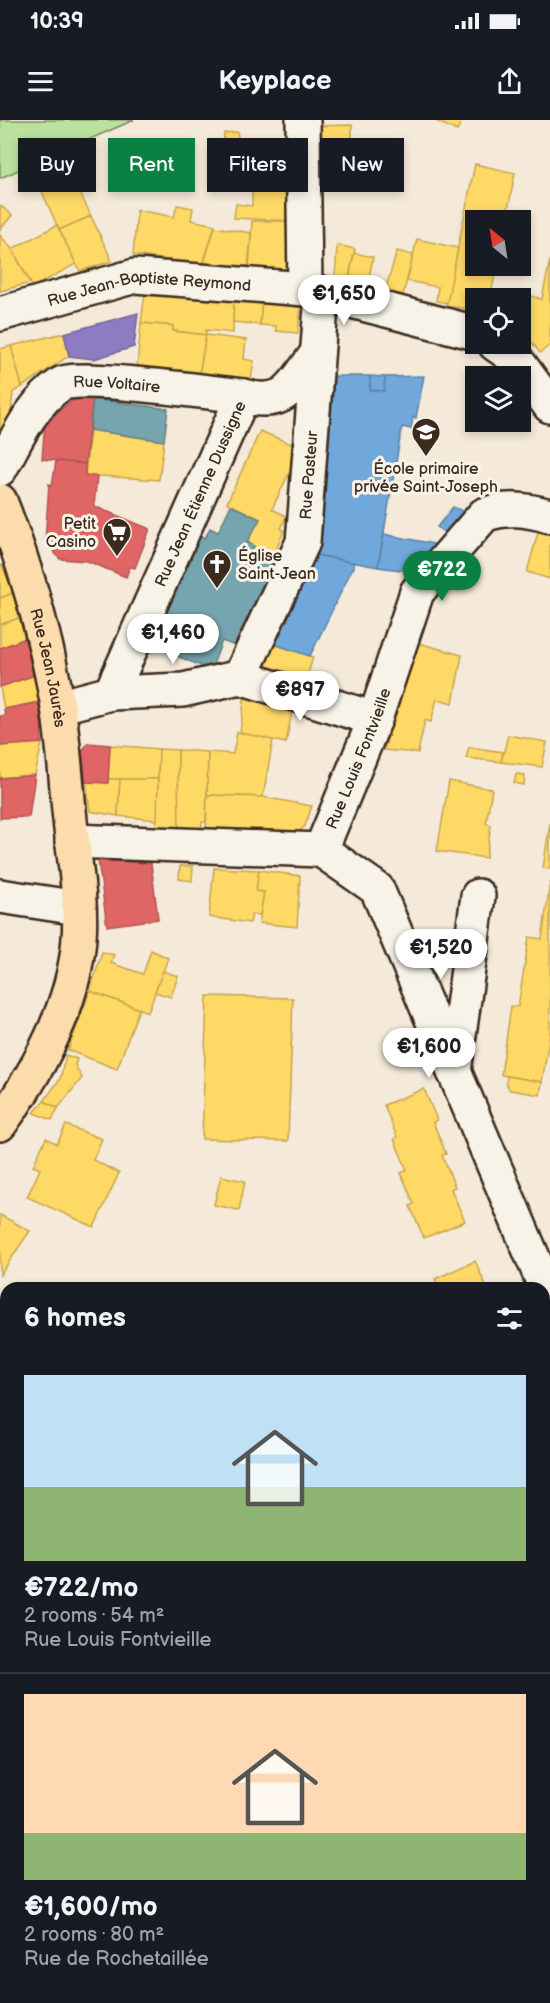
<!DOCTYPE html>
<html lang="en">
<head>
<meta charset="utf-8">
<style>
	:root { --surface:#171b24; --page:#20242c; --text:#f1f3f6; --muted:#9ea1a6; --line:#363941; --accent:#0b8043 }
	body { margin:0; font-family:"Balsamiq Sans",sans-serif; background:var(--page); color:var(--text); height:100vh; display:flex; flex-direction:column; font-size:22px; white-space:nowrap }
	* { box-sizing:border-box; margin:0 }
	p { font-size:20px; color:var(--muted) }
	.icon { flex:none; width:33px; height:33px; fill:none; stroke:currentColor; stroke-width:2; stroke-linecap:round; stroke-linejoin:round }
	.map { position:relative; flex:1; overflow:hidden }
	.details { position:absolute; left:0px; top:1162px; width:550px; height:722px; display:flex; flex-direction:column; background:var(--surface); border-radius:18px 18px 0 0; box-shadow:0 3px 9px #0003 }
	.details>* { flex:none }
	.banner { position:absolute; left:18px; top:18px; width:514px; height:54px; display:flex; gap:12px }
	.needle { width:39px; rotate:330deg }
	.tools { position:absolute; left:465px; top:90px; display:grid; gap:12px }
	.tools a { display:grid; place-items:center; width:66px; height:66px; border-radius:0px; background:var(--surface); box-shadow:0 3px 9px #0003; font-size:30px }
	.price { position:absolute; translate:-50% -51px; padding:0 14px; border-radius:21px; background:#fff; color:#222; font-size:20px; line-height:39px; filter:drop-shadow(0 2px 3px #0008) }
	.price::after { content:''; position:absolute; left:50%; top:36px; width:18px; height:14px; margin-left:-9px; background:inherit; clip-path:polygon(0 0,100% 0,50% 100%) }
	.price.current { background:var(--accent); color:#fff }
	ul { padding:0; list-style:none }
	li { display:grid; align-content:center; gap:12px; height:318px; padding:0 24px }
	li+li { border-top:2px solid var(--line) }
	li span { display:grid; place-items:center; height:186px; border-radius:0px; color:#555 }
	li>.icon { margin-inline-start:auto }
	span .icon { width:108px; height:108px; fill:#fffc; stroke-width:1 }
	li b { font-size:26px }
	h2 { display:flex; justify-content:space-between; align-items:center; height:72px; padding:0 24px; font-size:26px }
	.tag { padding:0 21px; border-radius:0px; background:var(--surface); box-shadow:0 3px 9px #0003; font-size:21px; line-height:54px }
	.tag.current { background:var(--accent); color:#fff }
	.status { display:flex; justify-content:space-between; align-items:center; height:42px; padding:0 30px; background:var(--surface); direction:ltr }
	.status svg { height:16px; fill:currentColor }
	header { display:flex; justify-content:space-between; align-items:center; height:78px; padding:0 24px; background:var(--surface); font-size:27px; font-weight:600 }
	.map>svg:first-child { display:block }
</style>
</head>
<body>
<div class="status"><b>10:39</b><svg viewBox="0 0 49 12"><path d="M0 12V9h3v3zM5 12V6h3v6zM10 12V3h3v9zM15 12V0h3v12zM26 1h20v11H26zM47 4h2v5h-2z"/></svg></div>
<header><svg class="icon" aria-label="menu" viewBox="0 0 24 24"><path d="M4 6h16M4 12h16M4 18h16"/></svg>Keyplace<svg class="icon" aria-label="share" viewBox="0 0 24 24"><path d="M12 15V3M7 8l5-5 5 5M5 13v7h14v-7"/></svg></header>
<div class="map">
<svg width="550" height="1883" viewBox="0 0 550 1883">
	<rect width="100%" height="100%" fill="#f5ead9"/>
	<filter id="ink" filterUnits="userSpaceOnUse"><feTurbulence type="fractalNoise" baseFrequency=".0167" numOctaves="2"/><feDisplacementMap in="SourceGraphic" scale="12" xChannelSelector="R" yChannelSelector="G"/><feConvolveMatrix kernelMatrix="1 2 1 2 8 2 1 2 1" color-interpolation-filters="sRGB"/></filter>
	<g filter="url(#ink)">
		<g fill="#bae29e" stroke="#7a865e" stroke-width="1.5">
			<path d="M0 0H134L0 58Z"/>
			<path d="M6 1673V1861L0 1853V1674Z"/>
			<path d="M19 1878H246L250 1883H22Z"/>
		</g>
		<g fill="#ffd966" stroke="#c4a450" stroke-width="1.5">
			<path d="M434 0H462L457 11Z"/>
			<path d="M352 5V31H347L348 66 315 67 312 6Z"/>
			<path d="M237 12 241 31 223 32 224 13Z"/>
			<path d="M60 30 91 96 59 110 30 44Z"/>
			<path d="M236 31 238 68 221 67 223 32Z"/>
			<path d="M236 31 253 32V50L237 49Z"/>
			<path d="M253 32 293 35V64L252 65Z"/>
			<path d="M475 44 515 53 506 100H476V146H497L490 178H476V191L446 185Z"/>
			<path d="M293 64 294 101 234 98 236 84 252 86V65Z"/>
			<path d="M177 85 193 88 191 100 215 105 203 145 133 135 137 90 174 97Z"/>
			<path d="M1 86 12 95 0 110V87Z"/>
			<path d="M91 96 112 141 80 151 59 110Z"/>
			<path d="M252 101H294L295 157 249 149Z"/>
			<path d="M57 105 76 144 33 167 12 129Z"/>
			<path d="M215 107 251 113 248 150 204 143Z"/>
			<path d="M0 115 12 129 30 163 0 171Z"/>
			<path d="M417 119 458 128 447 183 436 181 438 167 407 161Z"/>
			<path d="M337 125 355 129 348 162 335 159Z"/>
			<path d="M397 131 413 135 403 175 385 171Z"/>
			<path d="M354 133 373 137 368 163 349 159Z"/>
			<path d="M550 140V225L540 233 520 207 527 175 542 179Z"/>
			<path d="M145 173 234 178 233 213 206 210V215L173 211V206L141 203Z"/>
			<path d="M234 178 262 181 260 205 233 202Z"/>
			<path d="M262 179 301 184 298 213 276 211V206L260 205Z"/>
			<path d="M141 203 173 206V211L206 215 199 256 137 247Z"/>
			<path d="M64 213 69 236 22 267 11 226Z"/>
			<path d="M206 215 246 220 244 239 254 241 250 265 199 256Z"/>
			<path d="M11 226 22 267 13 272 9 313 0 315V229Z"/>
			<path d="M90 310 164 321 159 360 85 355Z"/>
			<path d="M260 311 301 328 272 389 286 396 281 409 284 410 272 441 252 431 254 426 247 422 260 399 227 383Z"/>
			<path d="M540 405 550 408V459L527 452Z"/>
			<path d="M2 445 13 473 0 478V446Z"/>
			<path d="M13 473 21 497 0 505V478Z"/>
			<path d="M21 497 26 518 0 528V505Z"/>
			<path d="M268 522 313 537 303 570 257 557Z"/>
			<path d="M415 522 462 535 453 583 437 579 431 602 425 600 418 633 384 630Z"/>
			<path d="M35 555 40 582 4 589 0 567Z"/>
			<path d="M245 574 293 585 286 623 240 613Z"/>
			<path d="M237 612 273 620 263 677 207 675 208 632 233 634Z"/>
			<path d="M508 615 547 622 542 647 501 642Z"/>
			<path d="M42 623 35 655 0 658V626Z"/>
			<path d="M110 625 159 629 158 659H108Z"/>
			<path d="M469 627 503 632 501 642 466 638Z"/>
			<path d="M159 629 178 630 179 715 156 714Z"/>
			<path d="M178 630 208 632 206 702H202L201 709H190V714L179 715Z"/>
			<path d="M516 654 525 655 524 665 514 663Z"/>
			<path d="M108 659H120L118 696 90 691 86 662 108 663Z"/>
			<path d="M120 659H158L157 700 118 696Z"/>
			<path d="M449 661 492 669 486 703 491 705 486 738 437 731Z"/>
			<path d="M207 675 263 677 312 686 305 706 298 712 206 714Z"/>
			<path d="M550 703V749L543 748Z"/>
			<path d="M180 746H193L192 761 179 759Z"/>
			<path d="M214 748 259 750 256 771 264 772 260 795 252 794 250 803 209 797Z"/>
			<path d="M259 750 300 756 297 807 259 803 264 772 256 771Z"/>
			<path d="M550 762V914L542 962 501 955 511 886 518 887 529 817 542 819Z"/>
			<path d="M151 830 168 838 148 892 90 871 102 832 114 835 111 843 143 854Z"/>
			<path d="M163 851 178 856 171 877 155 872Z"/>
			<path d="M90 871 139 889 117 949 68 930Z"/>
			<path d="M207 876 293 878 288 1021 202 1019Z"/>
			<path d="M66 935 77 939 75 945 82 958 58 988 44 981 60 959Z"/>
			<path d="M507 956 542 962 540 975 510 970 506 963Z"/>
			<path d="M424 969 437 1000 433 1002 446 1034 442 1035 455 1067 451 1069 465 1101 424 1118 410 1086 414 1084 401 1053 407 1050 394 1019 397 1017 384 985Z"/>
			<path d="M44 981 58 988 52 1000 34 993Z"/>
			<path d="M66 1005 102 1019 93 1040 119 1053 94 1107 27 1077 40 1049 33 1046 46 1018 57 1024Z"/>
			<path d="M221 1056 245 1061 239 1090 214 1085Z"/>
			<path d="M0 1095 30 1111 0 1155Z"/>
			<path d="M475 1141 487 1168H439L435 1159Z"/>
			<path d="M0 1270 6 1277V1319L0 1324Z"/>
			<path d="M544 1308 550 1320V1414L544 1401Z"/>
			<path d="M544 1685 550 1687V1750L544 1767Z"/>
			<path d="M420 1878H485L483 1883H429Z"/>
		</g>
		<g fill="#e06666" stroke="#ae5450" stroke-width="1.5">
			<path d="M78 276 93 279 85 344 42 339 45 302Z"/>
			<path d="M56 341 85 344V355L97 356 94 386 150 409 135 448 130 447 126 457 87 441 60 439 45 421 49 364 52 365Z"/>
			<path d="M26 518 35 555 0 567V528Z"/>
			<path d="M40 582 42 623 0 626V596L5 595 4 589Z"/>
			<path d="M88 623 110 625 108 663 86 662 82 631Z"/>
			<path d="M35 655 29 697 0 698V658Z"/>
			<path d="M98 740 151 743 158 799 107 806Z"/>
		</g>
		<path fill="#8e7cc3" stroke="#756392" stroke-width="1.5" d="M138 193 134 227 94 239 69 236 64 213Z"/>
		<g fill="#6fa8dc" stroke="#5f82a3" stroke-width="1.5">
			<path d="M325 256H370V270L384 271 385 257 424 256 416 298 413 297 411 309 402 307 378 447 311 434Z"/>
			<path d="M370 256 385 257 384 271 370 270Z"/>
			<path d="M453 387 465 392 447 415 437 407Z"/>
			<path d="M384 414 439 425 417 452 378 447Z"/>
			<path d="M311 434 355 443 310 536 268 522Z"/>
		</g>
		<g fill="#76a5af" stroke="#648084" stroke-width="1.5">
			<path d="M93 279 168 289 164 321 90 310Z"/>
			<path d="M231 385 260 399 247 422 254 426 252 431 272 441 240 528 222 521 211 550 167 532 178 505 161 498 194 414 205 418 210 408 218 412Z"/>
		</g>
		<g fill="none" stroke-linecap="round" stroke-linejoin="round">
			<g stroke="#3b2a1e" stroke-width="38">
				<g id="minor">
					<path d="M303 0 305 169"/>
					<path id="s1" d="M0 194 135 156 305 169 476 213"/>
					<path d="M495 224 515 238 550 286"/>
					<path id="s2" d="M0 349C17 319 31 284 61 264 77 254 215 273 243 276"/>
					<path id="s3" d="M240 557 303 422 322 174"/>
					<path d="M111 573 183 570 240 557 375 599"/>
					<path id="s4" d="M58 587 111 573 243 276C287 288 292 265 316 235"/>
					<path id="s5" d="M72 721 321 730 375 599 417 472 484 395C506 386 528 390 550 396"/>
					<path d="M321 730 377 769 550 1178"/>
					<path d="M0 776 78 788"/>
					<path d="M454 952 478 776"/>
					<path d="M0 1369 6 1376"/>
					<path d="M544 1580 550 1579"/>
				</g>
			</g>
			<g stroke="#3b2a1e" stroke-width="38">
				<g id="major">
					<path id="s6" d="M0 381C26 447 46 517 58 587 64 624 66 662 70 700 74 738 82 780 79 818 74 886 39 950 0 1004"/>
				</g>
			</g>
			<path stroke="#3b2a1e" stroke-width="4" stroke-dasharray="4.5 4.5" stroke-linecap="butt" d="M276 1878 279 1883"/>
			<use href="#minor" stroke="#f7f3e8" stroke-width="33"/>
			<use href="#major" stroke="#fcdcac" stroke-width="33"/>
		</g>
	</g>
	<defs>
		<g id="school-pin" transform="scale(1.5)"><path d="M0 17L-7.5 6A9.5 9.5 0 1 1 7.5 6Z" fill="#3b2a1e" stroke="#f7f3e8"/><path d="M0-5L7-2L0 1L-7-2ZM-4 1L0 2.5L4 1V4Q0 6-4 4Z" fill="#fff"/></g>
		<g id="supermarket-pin" transform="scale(1.5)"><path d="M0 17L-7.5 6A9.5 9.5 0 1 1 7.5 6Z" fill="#3b2a1e" stroke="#f7f3e8"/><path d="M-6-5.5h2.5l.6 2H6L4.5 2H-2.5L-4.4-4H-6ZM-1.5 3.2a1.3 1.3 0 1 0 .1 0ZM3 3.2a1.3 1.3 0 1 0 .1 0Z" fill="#fff"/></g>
		<g id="church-pin" transform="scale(1.5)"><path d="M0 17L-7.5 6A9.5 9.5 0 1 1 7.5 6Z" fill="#3b2a1e" stroke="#f7f3e8"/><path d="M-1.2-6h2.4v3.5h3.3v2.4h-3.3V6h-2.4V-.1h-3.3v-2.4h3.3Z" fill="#fff"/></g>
	</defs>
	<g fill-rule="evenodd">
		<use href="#school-pin" x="426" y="312"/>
		<use href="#supermarket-pin" x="117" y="412"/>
		<use href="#church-pin" x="217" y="444"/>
	</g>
	<g text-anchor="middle" stroke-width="6" stroke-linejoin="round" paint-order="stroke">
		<g font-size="16" fill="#3b2a1e" stroke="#f7f3e8">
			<text dy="6" stroke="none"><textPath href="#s1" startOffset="153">Rue Jean-Baptiste Reymond</textPath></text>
			<text dy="6" stroke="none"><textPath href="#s2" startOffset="162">Rue Voltaire</textPath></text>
			<text dy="6" stroke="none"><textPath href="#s3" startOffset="216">Rue Pasteur</textPath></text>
			<text dy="6" stroke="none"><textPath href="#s4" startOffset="273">Rue Jean Étienne Dussigne</textPath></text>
			<text dy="6" stroke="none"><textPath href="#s6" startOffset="174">Rue Jean Jaurès</textPath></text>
			<text dy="6" stroke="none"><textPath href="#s5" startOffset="348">Rue Louis Fontvieille</textPath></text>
		</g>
		<g font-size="16" fill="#3b2a1e" stroke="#f7f3e8">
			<text x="426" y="354">École primaire<tspan x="426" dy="18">privée Saint-Joseph</tspan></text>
			<text x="96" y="409" text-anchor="end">Petit<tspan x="96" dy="18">Casino</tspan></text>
			<text x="238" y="441" text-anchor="start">Église<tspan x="238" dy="18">Saint-Jean</tspan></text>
		</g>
	</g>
</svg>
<div class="tools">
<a><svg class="needle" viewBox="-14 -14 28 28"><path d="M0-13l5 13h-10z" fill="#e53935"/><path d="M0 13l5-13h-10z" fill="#9ea1a6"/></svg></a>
<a><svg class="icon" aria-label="locate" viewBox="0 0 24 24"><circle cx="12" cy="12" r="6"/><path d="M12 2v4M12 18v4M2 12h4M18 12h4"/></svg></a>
<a><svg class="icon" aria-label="layers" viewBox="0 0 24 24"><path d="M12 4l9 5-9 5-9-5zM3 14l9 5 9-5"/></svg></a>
</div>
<b class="price" style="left:344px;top:206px">€1,650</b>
<b class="price current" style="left:442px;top:482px">€722</b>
<b class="price" style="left:173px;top:545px">€1,460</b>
<b class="price" style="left:300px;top:602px">€897</b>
<b class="price" style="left:441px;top:860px">€1,520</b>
<b class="price" style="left:429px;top:959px">€1,600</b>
<div class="banner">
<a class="tag">Buy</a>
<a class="tag current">Rent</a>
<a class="tag">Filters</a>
<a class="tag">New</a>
</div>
<section class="details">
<h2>6 homes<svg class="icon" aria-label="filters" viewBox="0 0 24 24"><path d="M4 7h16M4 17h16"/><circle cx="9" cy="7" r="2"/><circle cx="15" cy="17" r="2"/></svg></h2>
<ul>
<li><span style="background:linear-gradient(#bfe0f5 60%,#8fb573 0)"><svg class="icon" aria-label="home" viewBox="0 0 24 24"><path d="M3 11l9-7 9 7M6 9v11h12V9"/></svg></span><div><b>€722/mo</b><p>2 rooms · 54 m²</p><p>Rue Louis Fontvieille</p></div></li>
<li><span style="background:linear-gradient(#ffd9b3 75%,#8fb573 0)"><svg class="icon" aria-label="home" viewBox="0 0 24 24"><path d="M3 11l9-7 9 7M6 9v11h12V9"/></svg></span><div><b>€1,600/mo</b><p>2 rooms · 80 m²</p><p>Rue de Rochetaillée</p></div></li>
</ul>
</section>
</div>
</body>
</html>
